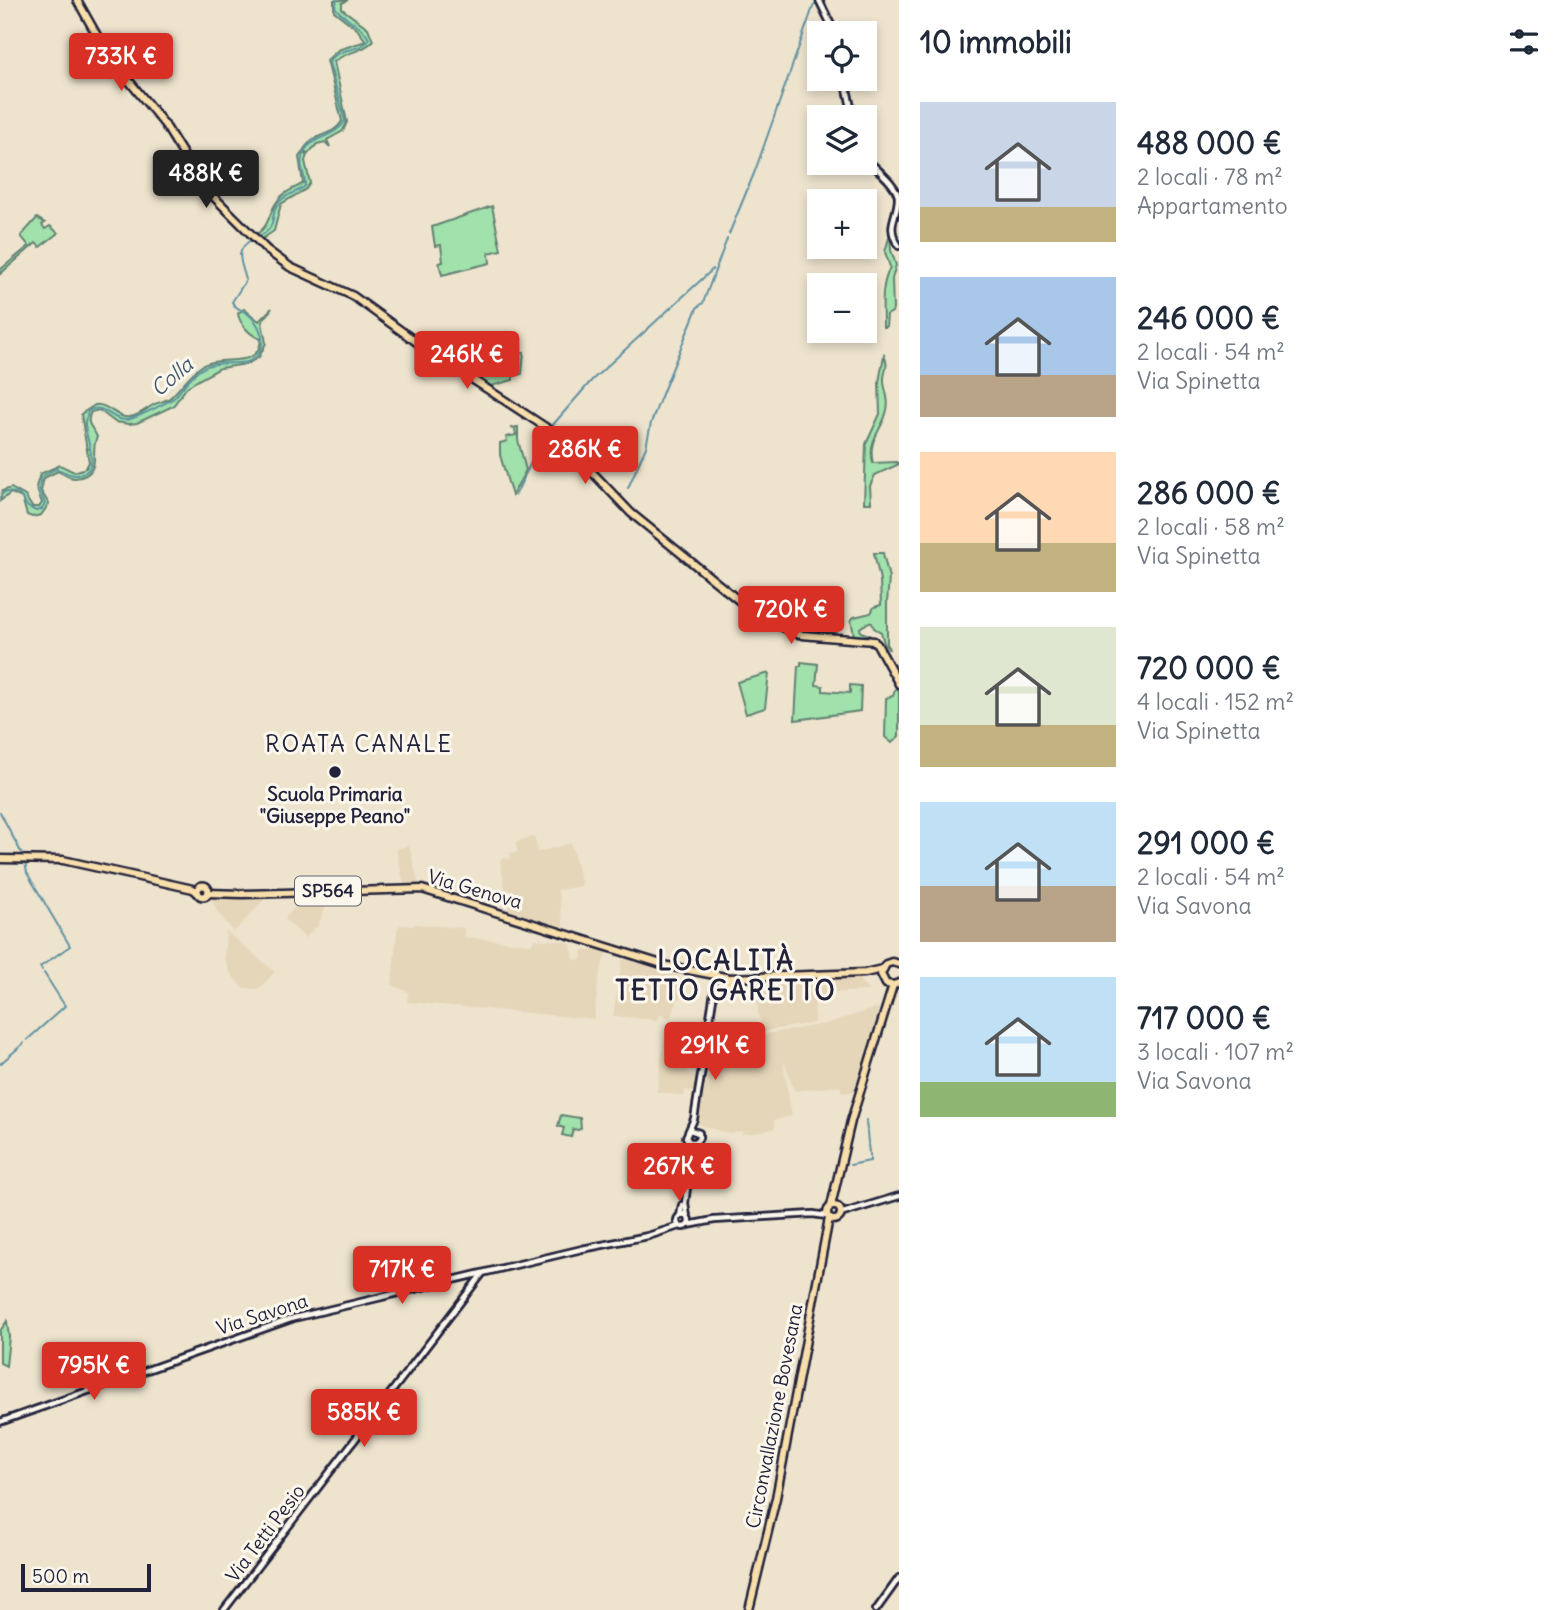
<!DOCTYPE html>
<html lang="it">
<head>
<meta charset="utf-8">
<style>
	:root { --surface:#fff; --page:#f6f6f7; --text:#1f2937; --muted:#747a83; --accent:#d93025 }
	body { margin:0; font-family:Delius,sans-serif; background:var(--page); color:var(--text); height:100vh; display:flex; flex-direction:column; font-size:26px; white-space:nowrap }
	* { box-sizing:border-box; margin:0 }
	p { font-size:23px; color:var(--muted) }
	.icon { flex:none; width:38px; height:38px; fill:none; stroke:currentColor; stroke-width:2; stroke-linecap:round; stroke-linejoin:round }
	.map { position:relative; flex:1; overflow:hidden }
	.side { display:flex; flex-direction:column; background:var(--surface); width:665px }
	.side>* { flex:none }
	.controls { position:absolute; left:807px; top:21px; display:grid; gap:14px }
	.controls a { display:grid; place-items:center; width:70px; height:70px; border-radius:0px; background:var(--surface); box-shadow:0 4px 10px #0003; font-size:35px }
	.scale { position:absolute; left:21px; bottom:18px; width:130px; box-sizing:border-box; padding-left:7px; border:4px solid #22223b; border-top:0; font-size:19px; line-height:24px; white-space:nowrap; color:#22223b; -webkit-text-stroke:5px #fbf7ec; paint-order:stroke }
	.price { position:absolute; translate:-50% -60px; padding:0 16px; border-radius:7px; background:var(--accent); color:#fff; font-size:23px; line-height:46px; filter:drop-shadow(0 2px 4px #0008) }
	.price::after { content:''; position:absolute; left:50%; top:42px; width:21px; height:16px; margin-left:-10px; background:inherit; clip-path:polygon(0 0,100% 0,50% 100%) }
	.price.current { background:#222; color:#fff }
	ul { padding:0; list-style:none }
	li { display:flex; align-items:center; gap:21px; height:175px; padding:0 21px }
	li span { display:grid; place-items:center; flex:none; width:196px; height:140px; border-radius:0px; color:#555 }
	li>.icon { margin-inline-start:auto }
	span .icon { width:84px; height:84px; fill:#fffc; stroke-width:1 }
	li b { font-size:30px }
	h2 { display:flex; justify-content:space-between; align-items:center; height:84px; padding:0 21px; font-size:30px }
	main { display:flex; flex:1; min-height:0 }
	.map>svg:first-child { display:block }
</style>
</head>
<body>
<main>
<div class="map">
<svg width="899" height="1610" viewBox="0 0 899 1610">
	<rect width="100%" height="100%" fill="#eee4ce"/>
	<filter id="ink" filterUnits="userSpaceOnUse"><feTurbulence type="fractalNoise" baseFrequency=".0143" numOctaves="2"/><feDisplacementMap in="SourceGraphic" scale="14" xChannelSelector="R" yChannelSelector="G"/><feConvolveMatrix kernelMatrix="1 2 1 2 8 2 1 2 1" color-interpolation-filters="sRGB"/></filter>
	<g filter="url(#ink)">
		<g fill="#e5d6b9">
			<path d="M534 836 538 852 571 843 582 886 558 890 564 929 508 912 511 892 505 889 500 861 503 858 511 859 510 853 517 852 516 842Z"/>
			<path d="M409 845 419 886 404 885 396 849Z"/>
			<path d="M321 894 318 898H330L318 925 305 938 285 919 303 895Z"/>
			<path d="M210 895 223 896 266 898 234 932 217 912Z"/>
			<path d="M414 924 464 928V937L531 944 535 939 562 941 571 944 574 959 581 960 583 950 593 951 594 945 607 949 599 978 594 1019 407 1002 408 992 392 985 397 929 400 925 413 926Z"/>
			<path d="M226 931 275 972 259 989 242 988 229 971 224 957Z"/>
			<path d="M630 955 660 964 659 970 677 976 686 982 670 1018 661 1014 657 1020 613 1016 622 960H629Z"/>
			<path d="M860 974V981L869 991 826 993 825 1002 815 1003 814 1023 765 1031 758 1015 756 980Z"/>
			<path d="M876 1008H879L877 1016 858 1091 842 1093 840 1086 794 1091 786 1066 783 1062 792 1116 774 1120 775 1128 755 1133 742 1134V1131L729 1134 701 1125 699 1123 703 1095 709 1071 711 1035 766 1036 767 1034 825 1024Z"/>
			<path d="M665 1032 698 1035 700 1038 699 1057 690 1062 688 1074 697 1077 696 1092 685 1090 684 1096 657 1092Z"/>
		</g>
		<g fill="#a1e1ab" stroke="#628273" stroke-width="2">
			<path d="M334 0H348L342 3V9L368 28 373 41C362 53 345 51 334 62L347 122 343 131 327 140 330 147 325 142 317 144 308 154 303 151C315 130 333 138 342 121L327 60 338 50 366 41 357 29 334 11Z"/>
			<path d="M302 153 307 155 305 161 310 183 306 189 281 204 274 231 259 241 254 236C272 225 267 213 279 199 285 191 295 189 303 183L299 157Z"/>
			<path d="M492 206 501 250 489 253 490 263 442 275 439 263 443 262 441 245 435 246 432 227Z"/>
			<path d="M37 218 45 223 42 225 45 229 50 226 58 233 40 247 36 243 0 274V270L29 246 21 236Z"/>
			<path d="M890 234 891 250 896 265 892 279 893 309 892 312 887 315 886 327H883C883 303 880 289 890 267L885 252Z"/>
			<path d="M272 308 262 322 266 343 259 357 247 364 220 368 200 379 187 387 173 406 137 423 129 424 115 422 99 410 91 412C84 425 95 429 97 437 90 449 100 466 86 475 74 481 69 477 58 471L44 478 41 491 49 504 41 515 32 517 27 515 22 498 11 493 0 501 2 491 11 488 25 496 32 507H39L42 503 36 487 40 474 60 465 74 472 86 468 89 462 81 414 95 405C110 403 117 422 134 416 141 414 146 409 153 405 160 401 167 402 172 396 182 386 191 372 203 365 222 354 259 371 261 339 251 336 239 324 238 313L244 309 259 321Z"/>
			<path d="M524 352 522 374 513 376V380L491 386 482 380 477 365Z"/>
			<path d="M884 355C890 368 883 370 884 382 885 392 890 400 887 410 882 432 867 439 873 463L896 462 899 464 875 475 870 486 871 503H864L866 444 880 414 879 382Z"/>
			<path d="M518 427V440L526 470 512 496 500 455V443L507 441 506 437 516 435 515 429 511 428Z"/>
			<path d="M874 553H883L889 578 887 603V643L889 650 884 643 881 632 874 628 872 623 869 622 860 628 861 632 869 635 867 639 854 635 851 620 854 617 871 613 874 607 881 605 880 580Z"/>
			<path d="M801 662 818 664 816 685 823 686V691L850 693V685L861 686 860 711 795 720 798 666H801Z"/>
			<path d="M769 673 765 708 746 714 737 682Z"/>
			<path d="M896 687 899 691V736L892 743 885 737 886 698 893 696Z"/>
			<path d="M561 1115 580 1118 581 1128 578 1130 573 1129 571 1137 562 1135 564 1128 558 1126Z"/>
			<path d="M7 1321 9 1337 6 1366 0 1363V1331Z"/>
		</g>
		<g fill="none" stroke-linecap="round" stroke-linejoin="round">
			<g stroke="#6292a2" stroke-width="2">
				<path d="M729 234 755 171 813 7 817 2"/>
				<path d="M256 238C281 227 267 216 280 201 287 194 298 192 305 186 306 175 299 168 302 157 309 134 334 140 345 121L329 62C339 46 360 53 369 39 362 24 344 20 335 7L337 0"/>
				<path d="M551 427 592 380 713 269"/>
				<path d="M628 488 646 447 651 423 660 399 697 308 703 303 727 239"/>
				<path d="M515 496 546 431"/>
				<path d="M0 497 4 492 18 493 28 507 36 511 42 509 45 504 39 488 41 477 55 469C62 469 68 476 76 475 106 472 83 437 85 421 86 418 88 415 88 411 105 402 110 421 127 420 132 420 173 400 175 397 183 387 192 373 205 367 222 357 254 373 261 348 265 336 258 322 248 314 242 309 236 310 232 302L246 280C242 263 233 251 251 240"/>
				<path d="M0 812 24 858"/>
				<path d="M25 862 27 873 46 905"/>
				<path d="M42 970 40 967 70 946 47 907"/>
				<path d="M27 1040 65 1006 44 973"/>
				<path d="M0 1064 24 1043"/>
				<path d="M866 1120V1121"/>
				<path d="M866 1123 867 1130"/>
				<path d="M867 1132 868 1143"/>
				<path d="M868 1145 869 1152"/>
				<path d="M850 1165 870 1161V1154"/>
			</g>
			<path stroke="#c5bdb1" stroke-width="4.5" stroke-dasharray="4.5 2" stroke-linecap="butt" d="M710 1032 711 1030"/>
			<g stroke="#22223b" stroke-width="10">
				<g id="minor">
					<path d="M819 0 835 33"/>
					<path d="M845 79 853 117"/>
					<path d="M864 156C874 168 894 181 898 196 899 216 884 225 899 246"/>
					<path d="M708 1030 714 992 722 982"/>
					<path d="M690 1130 699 1133V1138L696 1142H689L686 1137 694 1119 708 1032"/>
					<path d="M840 1214 899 1196"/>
					<circle cx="683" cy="1221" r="6"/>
					<path d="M680 1216 682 1205"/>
					<path d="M687 1217 685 1203 692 1150 696 1142"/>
					<path d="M688 1225 714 1220 813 1214 827 1216"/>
					<path d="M0 1422 294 1318 582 1249 648 1236 679 1226"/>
					<path d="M224 1610 482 1274"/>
					<path d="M876 1610 899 1578"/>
				</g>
			</g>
			<g stroke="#22223b" stroke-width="11">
				<g id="major">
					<path d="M77 0 108 55 165 125 202 185 267 250 290 267 353 296 429 351 556 434 631 513 758 616 798 634"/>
					<path d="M802 635 874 641"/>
					<path d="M877 644 899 684"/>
					<path d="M0 859 63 860 193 889 198 893"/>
					<circle cx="203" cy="891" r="5.5"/>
					<path d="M208 893 242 894 422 889 668 966 725 977"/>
					<path d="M899 964 892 962 886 964 881 974 886 984 893 985 899 983"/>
					<circle cx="726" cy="981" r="4"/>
					<path d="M729 978 865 973 882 969"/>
					<path d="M831 1206 851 1121 893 985"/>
					<circle cx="834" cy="1213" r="7"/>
					<path d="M749 1610 776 1498 829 1218"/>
				</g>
			</g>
			<use href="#minor" stroke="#fbf7ec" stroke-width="4.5"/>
			<use href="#major" stroke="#f8deab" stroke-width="6"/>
		</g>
	</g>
	<circle fill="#22223b" stroke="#fbf7ec" stroke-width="2.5" cx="335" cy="772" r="7"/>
	<g text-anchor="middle" stroke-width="6" stroke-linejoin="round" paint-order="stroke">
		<rect fill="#fbf7ec" stroke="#636270" stroke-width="2" x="295" y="876.5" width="66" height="29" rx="5"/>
		<g font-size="18" font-weight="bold" fill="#22223b">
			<text x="328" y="897">SP564</text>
		</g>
		<g font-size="19" font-weight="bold" fill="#22223b" stroke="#fbf7ec">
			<text x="335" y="801">Scuola Primaria<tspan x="335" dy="22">"Giuseppe Peano"</tspan></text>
		</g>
		<g font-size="19" fill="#22223b" stroke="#fbf7ec">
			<text transform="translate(475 889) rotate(16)" y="7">Via Genova</text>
			<text transform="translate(262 1314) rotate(-18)" y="7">Via Savona</text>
			<text transform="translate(774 1416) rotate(-79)" y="7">Circonvallazione Bovesana</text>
			<text transform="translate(265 1533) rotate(-53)" y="7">Via Tetti Pesio</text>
		</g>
		<g font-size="21" font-style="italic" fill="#425a6f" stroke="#fbf7ec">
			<text transform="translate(172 377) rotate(-40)" y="7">Colla</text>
		</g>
		<g font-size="23" letter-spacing="2" fill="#22223b" stroke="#fbf7ec">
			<text x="359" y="752">ROATA CANALE</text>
		</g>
		<g font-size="26" font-weight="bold" letter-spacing="2" fill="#22223b" stroke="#fbf7ec">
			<text x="726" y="970">LOCALITÀ<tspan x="726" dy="30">TETTO GARETTO</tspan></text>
		</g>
	</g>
</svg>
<div class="controls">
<a><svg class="icon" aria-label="locate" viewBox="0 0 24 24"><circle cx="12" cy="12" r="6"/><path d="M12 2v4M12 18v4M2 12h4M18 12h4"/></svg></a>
<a><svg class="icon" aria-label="layers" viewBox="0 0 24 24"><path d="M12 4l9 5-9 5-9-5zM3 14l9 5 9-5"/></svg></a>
<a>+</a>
<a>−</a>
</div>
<div class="scale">500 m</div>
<b class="price" style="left:121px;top:93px">733K €</b>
<b class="price current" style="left:206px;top:210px">488K €</b>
<b class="price" style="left:467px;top:391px">246K €</b>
<b class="price" style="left:585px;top:486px">286K €</b>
<b class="price" style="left:791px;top:646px">720K €</b>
<b class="price" style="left:715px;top:1082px">291K €</b>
<b class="price" style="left:679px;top:1203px">267K €</b>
<b class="price" style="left:402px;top:1306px">717K €</b>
<b class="price" style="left:94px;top:1402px">795K €</b>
<b class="price" style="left:364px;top:1449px">585K €</b>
</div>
<section class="side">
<h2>10 immobili<svg class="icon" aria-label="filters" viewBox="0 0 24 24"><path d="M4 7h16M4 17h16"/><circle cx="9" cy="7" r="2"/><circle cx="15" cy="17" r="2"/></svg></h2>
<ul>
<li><span style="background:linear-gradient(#c9d6e8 75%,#c2b280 0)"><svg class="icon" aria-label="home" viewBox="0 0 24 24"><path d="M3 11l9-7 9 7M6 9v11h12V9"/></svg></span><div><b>488 000 €</b><p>2 locali · 78 m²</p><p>Appartamento</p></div></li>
<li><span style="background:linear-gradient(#a9c7e8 70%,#b9a48a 0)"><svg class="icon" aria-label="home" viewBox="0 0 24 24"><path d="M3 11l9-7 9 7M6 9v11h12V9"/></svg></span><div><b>246 000 €</b><p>2 locali · 54 m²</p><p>Via Spinetta</p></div></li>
<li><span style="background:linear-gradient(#ffd9b3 65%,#c2b280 0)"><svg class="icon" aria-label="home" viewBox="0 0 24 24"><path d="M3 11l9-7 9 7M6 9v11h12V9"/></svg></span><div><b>286 000 €</b><p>2 locali · 58 m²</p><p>Via Spinetta</p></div></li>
<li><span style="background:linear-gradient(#dfe7d0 70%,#c2b280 0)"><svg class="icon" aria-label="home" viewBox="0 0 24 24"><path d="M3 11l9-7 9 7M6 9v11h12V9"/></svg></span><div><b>720 000 €</b><p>4 locali · 152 m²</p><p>Via Spinetta</p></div></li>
<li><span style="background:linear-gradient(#bfe0f5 60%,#b9a48a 0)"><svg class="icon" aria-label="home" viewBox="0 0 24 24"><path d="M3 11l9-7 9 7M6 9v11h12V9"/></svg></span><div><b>291 000 €</b><p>2 locali · 54 m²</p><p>Via Savona</p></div></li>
<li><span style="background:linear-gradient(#bfe0f5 75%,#8fb573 0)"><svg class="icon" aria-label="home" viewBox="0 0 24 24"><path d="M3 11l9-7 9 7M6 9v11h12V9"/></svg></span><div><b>717 000 €</b><p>3 locali · 107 m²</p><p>Via Savona</p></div></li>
</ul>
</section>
</main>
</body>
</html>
